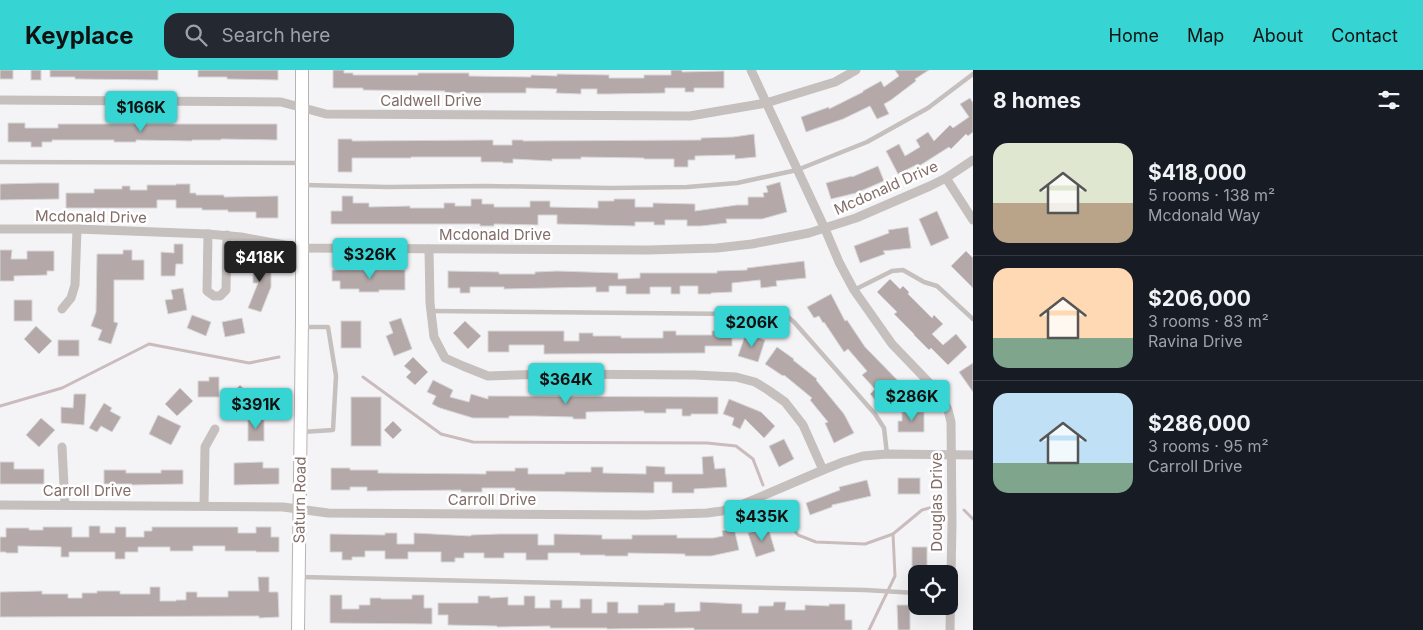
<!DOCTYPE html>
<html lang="en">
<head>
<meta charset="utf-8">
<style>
	:root { --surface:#171b24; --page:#242831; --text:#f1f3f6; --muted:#9ea1a6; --line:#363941; --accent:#36d4d2 }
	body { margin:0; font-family:Inter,sans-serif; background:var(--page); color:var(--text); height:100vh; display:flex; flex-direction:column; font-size:19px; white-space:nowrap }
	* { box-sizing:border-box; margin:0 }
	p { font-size:16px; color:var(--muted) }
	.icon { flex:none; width:28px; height:28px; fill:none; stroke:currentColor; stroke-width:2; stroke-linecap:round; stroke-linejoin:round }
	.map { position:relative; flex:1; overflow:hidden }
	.details { display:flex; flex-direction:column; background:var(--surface); width:450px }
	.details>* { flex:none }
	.fabs { position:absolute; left:908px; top:495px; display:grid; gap:10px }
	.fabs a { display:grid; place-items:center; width:50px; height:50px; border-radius:10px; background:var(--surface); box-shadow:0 5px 20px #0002; font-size:25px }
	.price { position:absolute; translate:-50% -42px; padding:0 11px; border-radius:5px; background:var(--accent); color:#111; font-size:16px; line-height:32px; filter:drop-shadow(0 1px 2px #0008) }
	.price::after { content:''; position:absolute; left:50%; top:30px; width:15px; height:11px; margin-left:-8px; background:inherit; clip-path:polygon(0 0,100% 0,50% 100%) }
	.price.current { background:#222; color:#fff }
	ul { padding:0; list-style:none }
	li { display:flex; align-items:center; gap:15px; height:125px; padding:0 20px }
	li+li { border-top:1px solid var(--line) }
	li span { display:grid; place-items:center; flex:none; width:140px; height:100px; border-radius:15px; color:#555 }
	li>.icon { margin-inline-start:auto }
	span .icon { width:60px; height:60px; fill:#fffc; stroke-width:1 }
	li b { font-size:21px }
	h2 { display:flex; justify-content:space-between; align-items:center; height:60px; padding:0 20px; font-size:21px }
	header { display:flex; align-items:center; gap:30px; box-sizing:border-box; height:70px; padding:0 25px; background:var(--accent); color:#111 }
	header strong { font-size:24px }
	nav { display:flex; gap:28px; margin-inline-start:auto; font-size:18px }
	.search { width:350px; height:45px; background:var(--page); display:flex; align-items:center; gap:12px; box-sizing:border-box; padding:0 18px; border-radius:15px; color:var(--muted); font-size:19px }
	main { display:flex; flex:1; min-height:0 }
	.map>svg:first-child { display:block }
</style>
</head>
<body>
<header>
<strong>Keyplace</strong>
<div class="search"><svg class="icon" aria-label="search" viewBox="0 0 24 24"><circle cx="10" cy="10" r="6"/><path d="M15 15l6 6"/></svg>Search here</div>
<nav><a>Home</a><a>Map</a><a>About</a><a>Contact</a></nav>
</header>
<main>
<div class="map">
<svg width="973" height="560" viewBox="0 0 973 560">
	<rect width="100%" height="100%" fill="#f4f4f6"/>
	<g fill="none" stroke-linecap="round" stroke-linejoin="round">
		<g stroke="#cabcbc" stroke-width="3">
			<path d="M363 307 441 364 473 372 707 373 736 376 753 389 763 415"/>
			<path d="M0 336 62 318 149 274 249 293 279 287"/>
			<path d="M774 436 798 465 816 472 865 474 893 464 922 440 937 436"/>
			<path d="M964 440 973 449"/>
			<path d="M869 560 895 506 893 464"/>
		</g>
	</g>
	<g fill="#b4a9a8" stroke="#d6d6d8">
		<rect x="0" y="0" width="13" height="9"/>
		<rect x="31" y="0" width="10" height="10"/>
		<path d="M50 0H158V10L75 9V7H50Z"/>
		<path d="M198 0H278V10L227 9V7H198Z"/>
		<path d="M333 0H344V3H353V5H418V3H469V6L531 7V5L557 6V4L609 5V8H644V5H671V0H682V2L724 1V18H694V22H685V18H665V23L609 24H597V19H581V24L556 23 557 19 526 18V23H445V21L363 20V18H333Z"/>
		<path d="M895 0H929L915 9 916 11 891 30 884 34 889 44 877 49 870 36 843 49 806 62 801 47 829 37V39L863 22V21L881 11 884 17 899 6Z"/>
		<path d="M970 28 973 33V62L968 66 966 64 951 79 949 77 919 96 918 94 898 104 886 81 899 74 905 86 920 77 916 70 928 62 934 71 950 55 953 58 969 47 960 34Z"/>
		<path d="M8 53H25V58H58V54H277V70L221 69V70H192V71L136 70V72H114V70H52V72H42V77H31V72H8Z"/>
		<path d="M754 64 756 87 735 89V85L695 86V90H688V97H674V89H644V88L581 87V89H552V91L513 89V93H503V92H481V87H411V88H352V102H338V69H352V71L493 70V75H512V70H523V71L701 70V68L733 67Z"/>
		<path d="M878 96 884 111 856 123 831 129 826 113 852 106V107Z"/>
		<path d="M780 112 787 142 762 149H726L727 153 701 156H687V150H665V155H654V152H635V156L557 154V145H538V155L494 154V156H480V154H331V141H342V126H353V133H369V137L410 136V138H444V133H455V136H471V129H482V134H494V137H530V131H550V137L598 138V131H614V129H635V137H653V133L695 134V141L737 135H748V127H764L763 123 768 122 766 116Z"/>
		<path d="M39 113H59V129L0 130V114Z"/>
		<path d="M176 114H190V123H196V125H224V127L278 126V148H256V142H228V140H202V138H176V130H157V138H66V123H94V119H122V116H130V120H147V115H176Z"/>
		<path d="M937 141 949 168 931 176 919 149Z"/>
		<path d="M908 157 911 178 883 181 885 184 860 193 854 176 889 163 888 160Z"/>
		<path d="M174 174H183V194H176L175 206H161V182L174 183Z"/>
		<path d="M0 180H12L11 189H27V181H54V201H47V205L14 206V211H0Z"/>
		<path d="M123 180H132V190H144V210H114V252L118 253 111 274 98 270 102 260 91 256 96 242 97 184H123Z"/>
		<path d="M966 181 973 188V218L951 196Z"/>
		<path d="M248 191H271V217L261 242 248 238 258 213H253V201H248Z"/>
		<path d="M804 191 806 208 776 211 777 216 761 218 760 210 732 213V222L711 223V224H698V216H680V224H671V217H650V224H626V216H609V222H596V217L504 219V217H470V223H460V218H448V201L499 202V204H535V202L557 201 618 203V209L640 208V203H717V201L747 200V198Z"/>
		<path d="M332 200H405V220H379V222H359V219H340V211H332Z"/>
		<path d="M890 209 900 219 903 216 909 222 908 224 932 248 934 245 943 254 932 264 943 275 956 264 967 277 948 295 931 278 929 280 914 265V264L894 244 897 242 877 222Z"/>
		<path d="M183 218 187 240 168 244 165 230 173 229 171 220Z"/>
		<path d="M831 224 845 251 847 250 865 277 910 323 897 336 885 324 877 332 870 324 875 319 862 305 867 301 848 279 844 282 824 252 823 253 819 246 814 248 807 237Z"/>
		<rect x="14" y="230" width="18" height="21"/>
		<path d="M192 245 211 252 206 266 187 258Z"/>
		<path d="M242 248 245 263 225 267 222 252Z"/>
		<path d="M401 248 412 279 394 286 386 266 393 263 389 252Z"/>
		<rect x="341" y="251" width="20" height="27"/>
		<path d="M465 251 481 266 468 279 453 263Z"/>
		<path d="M36 256 52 271 39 284 24 269Z"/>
		<path d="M488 261H564V271H579V263H593V266H621V268H663V261H676V265H712V261H732V276H705V283L544 284V275H509V282H488Z"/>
		<path d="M746 263 765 270 758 292 738 286Z"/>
		<rect x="58" y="270" width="21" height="16"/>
		<path d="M777 277 794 289 793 290 817 309 816 310 844 344 854 363 834 373 825 353 828 352 810 330 812 328 784 305 783 306 765 294Z"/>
		<path d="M413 287 428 302 415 315 406 307 411 302 404 296Z"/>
		<path d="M973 293V322L959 302Z"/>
		<path d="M209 307H219V327H198V311H209Z"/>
		<path d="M433 310 453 320 450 327 469 332 471 324 488 329V326L718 327V344H691V346H682V339H666V343H644V341L586 342V349H573V347L534 346H509V348H473L440 338 432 334 436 326 427 322Z"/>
		<path d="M240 315 256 330 245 341 229 326Z"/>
		<path d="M180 318 193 331 177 346 165 334Z"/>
		<path d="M74 324H86L84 355 61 353V337L73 338Z"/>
		<rect x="351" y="327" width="30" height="49"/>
		<path d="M729 329 761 342 775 356 764 368 745 349 740 359 732 355 734 348 723 344Z"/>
		<path d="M104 333 112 338 110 341 121 347 112 362 101 356 97 362 89 358Z"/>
		<path d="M902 342H924V362H898V351H902Z"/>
		<path d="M158 345 181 356 171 375 149 364Z"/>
		<path d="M41 348 55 360 39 377 26 365Z"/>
		<rect x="248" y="349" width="16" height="22"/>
		<path d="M393 351 402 360 393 369 384 360Z"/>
		<path d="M784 369 794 389 779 397 769 376Z"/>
		<path d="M713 386 715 399 725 398 727 417 694 419V423H672V412H654V423L515 421V418H482V422H461V420L367 421V417H350V420H331V398H350V400H378V403L486 404V401H515V398H528V404H565V402H591V397H603V403L646 404V396L665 397V404H703L702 387Z"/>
		<path d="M0 392H14V399H44V414H0Z"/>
		<path d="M263 392V398H279V414L234 415V393Z"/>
		<path d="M104 400H126V403H161V400H183V414L132 415V414H104Z"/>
		<rect x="898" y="408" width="22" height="16"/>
		<path d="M867 410 871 426 832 435V437L810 445 806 433 840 420 839 417Z"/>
		<path d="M89 456H100V463H115V457H126V467H144V461H152V457H238V463H256V457H271V467H279V482H256V481H225V476H193V481H170V477H138V482H125V489H115V482H69V487H61V477L18 476V483H6V482H0V467H6V458H29V460H43V457H72V467H89Z"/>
		<path d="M768 457 775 481 756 487 748 463Z"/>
		<path d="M734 458 739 480 711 486H685V484L628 483V486H605V485H580V483H548V490H526V483H504V488H484V483H464V488H455V492H441V482H408V489H385V481H365V487H352V490H342V482H330V464L385 465V463H397V474H414V463L471 466V465L499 464H538V475H554V464L602 465V469H632V465H677V468H713L723 466 722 461Z"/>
		<rect x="912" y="477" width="15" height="27"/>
		<path d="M258 507H269V522H278L279 547 259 548V546L0 547V522L42 521V524H68V528H82V523H97V521H120V524H150V517H160V531H176V530H186V522H197V527H228V521H259Z"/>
		<path d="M330 525H342V539H359V535H370V528H381V529H412V525H424V538H432V554L330 553Z"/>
		<path d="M478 526H490V528L508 527V535H524V526H535V538H550V530H562V538H580V529H592V543H607V532H618V543H638V535H664V533H675V542L700 541V532L742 534V543H758L759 536H773L774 532H786L785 540H805V535L829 536V534H845V550H852V560H694V558L607 559V558H550V556L497 557V556L448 555V545H438V533H478Z"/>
		<path d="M897 535H910V560H898Z"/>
	</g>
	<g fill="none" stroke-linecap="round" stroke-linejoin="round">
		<g stroke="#bab2b0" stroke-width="14">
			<path id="secondary" d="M298 560 302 251V0"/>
		</g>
		<g stroke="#c5bfbe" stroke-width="4.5">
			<path d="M0 92 301 93"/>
			<path d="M304 115 387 117 486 116 611 118 687 117 737 113 797 100 867 72 928 38 973 4"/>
			<path d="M854 220 892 201 903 200 924 212 937 216 973 249"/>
			<path d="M431 241 737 244 779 245 788 247 794 252 875 344 884 358 887 384"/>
			<path d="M302 362 333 360 336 306 328 257H303"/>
			<path d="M300 507 865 520 916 523"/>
		</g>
		<g stroke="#c5bfbe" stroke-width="9">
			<path d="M751 0 825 159 839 192 854 220 892 274 941 325 948 340 951 352 952 453 950 560"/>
			<path d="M0 30 281 32 326 44 690 46 766 33 835 12 856 0"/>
			<path d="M946 108 973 150"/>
			<path d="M0 159H77L208 164 241 167 301 178 648 180 717 178 752 174 809 163 856 148 930 116 946 108 973 90"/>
			<path d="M208 164 207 221 214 226H220L226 220 227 165"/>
			<path d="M429 179 430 233 434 267 445 288 463 296 488 306 549 304 695 305 736 307 755 312 768 320 785 332 803 355 823 400"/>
			<path d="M62 239 71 228 75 215 77 159"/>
			<path d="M62 377 65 435"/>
			<path d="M0 435 283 437 328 443 646 445 707 443 722 441 746 433 823 400 843 392 863 386 887 384 973 385"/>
			<path d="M204 435 205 377 215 359"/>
		</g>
		<use href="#secondary" stroke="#fff" stroke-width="12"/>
	</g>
	<g text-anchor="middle" stroke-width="5" stroke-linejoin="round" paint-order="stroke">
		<g font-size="15" fill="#826d68" stroke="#fff">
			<text x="431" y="36">Caldwell Drive</text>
			<text transform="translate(886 118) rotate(-24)" y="5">Mcdonald Drive</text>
			<text transform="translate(91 147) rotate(1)" y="5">Mcdonald Drive</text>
			<text x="495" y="170">Mcdonald Drive</text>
			<text x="87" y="426">Carroll Drive</text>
			<text transform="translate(300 430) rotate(-89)" y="5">Saturn Road</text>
			<text x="492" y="435">Carroll Drive</text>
			<text transform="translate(937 432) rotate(-90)" y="5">Douglas Drive</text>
		</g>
	</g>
</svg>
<div class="fabs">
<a><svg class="icon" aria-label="locate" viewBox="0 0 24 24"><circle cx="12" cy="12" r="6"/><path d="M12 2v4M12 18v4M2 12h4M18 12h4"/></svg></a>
</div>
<b class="price" style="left:141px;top:63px">$166K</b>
<b class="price" style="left:370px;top:210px">$326K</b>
<b class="price current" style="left:260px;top:213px">$418K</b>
<b class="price" style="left:752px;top:278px">$206K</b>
<b class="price" style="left:566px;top:335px">$364K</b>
<b class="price" style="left:912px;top:352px">$286K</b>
<b class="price" style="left:256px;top:360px">$391K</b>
<b class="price" style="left:762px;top:472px">$435K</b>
</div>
<section class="details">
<h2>8 homes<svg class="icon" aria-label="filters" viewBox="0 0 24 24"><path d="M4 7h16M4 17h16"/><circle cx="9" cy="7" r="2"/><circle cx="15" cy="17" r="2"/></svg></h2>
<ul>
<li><span style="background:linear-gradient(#dfe7d0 60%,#b9a48a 0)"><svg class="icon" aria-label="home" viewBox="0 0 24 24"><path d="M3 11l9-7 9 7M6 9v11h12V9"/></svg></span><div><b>$418,000</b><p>5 rooms · 138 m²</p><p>Mcdonald Way</p></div></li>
<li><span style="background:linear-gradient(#ffd9b3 70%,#7fa58c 0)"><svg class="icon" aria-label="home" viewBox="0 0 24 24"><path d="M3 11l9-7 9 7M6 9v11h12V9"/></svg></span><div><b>$206,000</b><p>3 rooms · 83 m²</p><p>Ravina Drive</p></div></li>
<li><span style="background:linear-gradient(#bfe0f5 70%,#7fa58c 0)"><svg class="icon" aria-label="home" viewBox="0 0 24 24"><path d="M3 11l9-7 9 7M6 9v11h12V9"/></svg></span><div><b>$286,000</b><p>3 rooms · 95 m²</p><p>Carroll Drive</p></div></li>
</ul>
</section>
</main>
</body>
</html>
